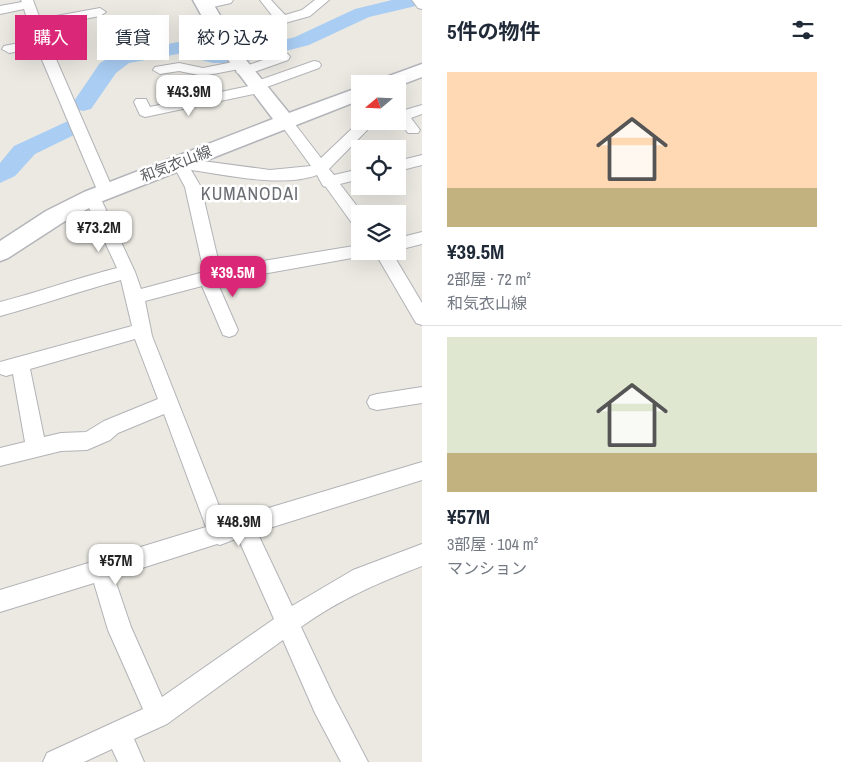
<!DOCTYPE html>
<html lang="ja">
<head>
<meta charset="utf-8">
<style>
	:root { --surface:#fff; --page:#f6f6f7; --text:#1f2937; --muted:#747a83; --line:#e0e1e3; --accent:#db2777 }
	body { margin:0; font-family:"Archivo Narrow","Noto Sans JP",sans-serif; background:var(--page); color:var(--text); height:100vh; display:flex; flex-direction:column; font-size:19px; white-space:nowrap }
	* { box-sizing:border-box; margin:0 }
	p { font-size:16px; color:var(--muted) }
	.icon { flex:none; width:28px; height:28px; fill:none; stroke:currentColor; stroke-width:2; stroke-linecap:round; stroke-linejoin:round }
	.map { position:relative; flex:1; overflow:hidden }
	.panel { display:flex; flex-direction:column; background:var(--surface); width:420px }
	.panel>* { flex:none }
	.banner { position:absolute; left:15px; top:15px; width:331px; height:45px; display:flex; gap:10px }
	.needle { width:32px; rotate:251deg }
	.buttons { position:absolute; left:351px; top:75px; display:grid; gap:10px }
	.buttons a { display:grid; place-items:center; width:55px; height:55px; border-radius:0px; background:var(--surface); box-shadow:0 5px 20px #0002; font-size:25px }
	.price { position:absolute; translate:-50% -42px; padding:0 11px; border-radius:10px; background:#fff; color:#222; font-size:16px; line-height:32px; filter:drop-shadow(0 1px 2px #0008) }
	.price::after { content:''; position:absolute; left:50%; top:30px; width:15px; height:11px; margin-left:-8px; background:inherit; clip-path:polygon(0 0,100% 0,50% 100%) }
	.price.selected { background:var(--accent); color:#fff }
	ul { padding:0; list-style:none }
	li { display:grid; align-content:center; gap:10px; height:265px; padding:0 25px }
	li+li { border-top:1px solid var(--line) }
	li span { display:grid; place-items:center; height:155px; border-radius:0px; color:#555 }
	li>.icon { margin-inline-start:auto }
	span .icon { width:90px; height:90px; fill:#fffc; stroke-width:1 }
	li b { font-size:21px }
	h2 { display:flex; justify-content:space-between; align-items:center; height:60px; padding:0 25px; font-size:21px }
	.tag { padding:0 18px; border-radius:0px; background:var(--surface); box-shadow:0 5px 20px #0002; font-size:18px; line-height:45px }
	.tag.selected { background:var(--accent); color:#fff }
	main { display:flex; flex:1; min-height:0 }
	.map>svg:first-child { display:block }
</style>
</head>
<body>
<main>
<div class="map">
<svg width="422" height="762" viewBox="0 0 422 762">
	<rect width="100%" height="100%" fill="#ebe9e2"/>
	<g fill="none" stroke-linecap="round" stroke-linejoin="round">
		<g fill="#a9cdf3" fill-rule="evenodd">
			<path d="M392 0H422L420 5 369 17 309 45 240 63H213L178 54 129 63 116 73 91 109 83 111 75 109 72 104 100 63 115 54 178 42 232 53 295 37 355 9Z"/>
			<path d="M68 121 76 124 80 129 76 134 35 154 15 176 0 183V163L14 146Z"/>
		</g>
		<g stroke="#b2b3b7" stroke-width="2">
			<g id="street">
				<path d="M21 0H33L40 19 100 8 106 12 100 16 42 27 114 192 111 196H101L98 192 37 48 9 53 2 49 4 46 34 40 24 9 0 14V6L22 2Z"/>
				<path d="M210 0H233L231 3 204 9 198 5Z"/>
				<path d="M260 0H271L285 15 302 10 315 0H329L310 16 224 40H214L213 37 214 34 274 18Z"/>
				<path d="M412 0H422V9L418 8Z"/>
				<path d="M283 53 288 54 290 57 288 60 243 76 236 72 239 69 203 76 179 71 160 74 153 70 155 67 179 63 203 68 238 61 243 62V67Z"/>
				<path d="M314 61 319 62 321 65 319 68 264 88 263 92 258 93 145 117 140 115 134 102 136 99H146L150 107 249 86 251 83Z"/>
				<path d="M422 105V114L411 118 420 130 418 133H408L398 119V106L405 110Z"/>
				<path d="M286 117 291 119 321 158 360 121H376L329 169 334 175 360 169V179L340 184 363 214H360V228L354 226 326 187 323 186 317 175C282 188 228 175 191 170L201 187 220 268 360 245V251H371L369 255 217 282 238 330 235 335 229 337 223 335 202 286 145 301 152 336 225 521 422 462V480L257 532 292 606 353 570 422 544V566C378 583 340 599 301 627L333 695 368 762H341L315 713 283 640 167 724 134 739 144 762H118L112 749 84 762H43L47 753 143 709 108 630 94 583 0 612V590L206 527 164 414 118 433 110 440 87 450 61 451 0 466V448L25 442 13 374 6 376 0 374V362L132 326 121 280C80 291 41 305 0 316V302C39 292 77 278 117 268L84 197 86 193H98L100 197 135 272 141 289 204 272 185 187 172 163 180 158 270 170 311 166 279 122ZM135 339 158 399 104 421 86 432 61 433 44 437 30 369ZM238 538 274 619 162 697 131 627 114 577 217 544 220 545Z"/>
				<path d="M422 155V165L398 171V161Z"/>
				<path d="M422 232V244L398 250V238Z"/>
				<path d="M374 251H391L422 303V325L416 323Z"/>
				<path d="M422 387V403L377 410 370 408 367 402 370 396 377 394Z"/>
			</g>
		</g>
		<g stroke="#b3b5ba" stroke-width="3">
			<g id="secondary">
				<path d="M193 0H211L246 60 289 113 360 87V100L100 202 62 223 8 258 0 261V241L46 211 84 192 273 119 220 49Z"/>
				<path d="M422 64V77L398 86V84H376L378 80Z"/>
			</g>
		</g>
		<use href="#street" fill="#fff" fill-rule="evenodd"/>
		<use href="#secondary" fill="#fff" fill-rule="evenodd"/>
	</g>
	<g text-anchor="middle" stroke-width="5" stroke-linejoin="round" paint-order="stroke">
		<g font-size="15" fill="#5a5c60" stroke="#fff">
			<text transform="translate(176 164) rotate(-21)" y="5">和気衣山線</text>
		</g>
		<g font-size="18" letter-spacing="1" fill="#6b6e72" stroke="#fff">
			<text x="250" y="200">KUMANODAI</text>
		</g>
	</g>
</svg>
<div class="buttons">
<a><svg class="needle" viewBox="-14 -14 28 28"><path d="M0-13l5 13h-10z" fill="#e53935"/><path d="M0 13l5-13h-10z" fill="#747a83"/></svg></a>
<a><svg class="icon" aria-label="locate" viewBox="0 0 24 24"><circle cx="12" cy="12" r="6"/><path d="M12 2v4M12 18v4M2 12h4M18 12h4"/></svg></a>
<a><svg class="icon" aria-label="layers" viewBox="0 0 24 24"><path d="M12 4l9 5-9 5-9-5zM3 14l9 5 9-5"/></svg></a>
</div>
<b class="price" style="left:189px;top:117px">¥43.9M</b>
<b class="price" style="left:99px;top:253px">¥73.2M</b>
<b class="price selected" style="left:233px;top:298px">¥39.5M</b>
<b class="price" style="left:239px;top:547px">¥48.9M</b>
<b class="price" style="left:116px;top:586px">¥57M</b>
<div class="banner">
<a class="tag selected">購入</a>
<a class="tag">賃貸</a>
<a class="tag">絞り込み</a>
</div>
</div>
<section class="panel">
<h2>5件の物件<svg class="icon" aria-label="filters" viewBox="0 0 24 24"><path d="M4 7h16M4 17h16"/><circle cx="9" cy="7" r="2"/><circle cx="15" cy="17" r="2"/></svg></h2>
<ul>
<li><span style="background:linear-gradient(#ffd9b3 75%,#c2b280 0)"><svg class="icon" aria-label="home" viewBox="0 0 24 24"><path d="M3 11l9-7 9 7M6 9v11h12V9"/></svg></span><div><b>¥39.5M</b><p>2部屋 · 72 m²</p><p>和気衣山線</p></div></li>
<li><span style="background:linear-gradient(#dfe7d0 75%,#c2b280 0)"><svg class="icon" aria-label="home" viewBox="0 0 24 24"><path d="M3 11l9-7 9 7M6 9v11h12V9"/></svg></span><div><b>¥57M</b><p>3部屋 · 104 m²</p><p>マンション</p></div></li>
</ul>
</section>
</main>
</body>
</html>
